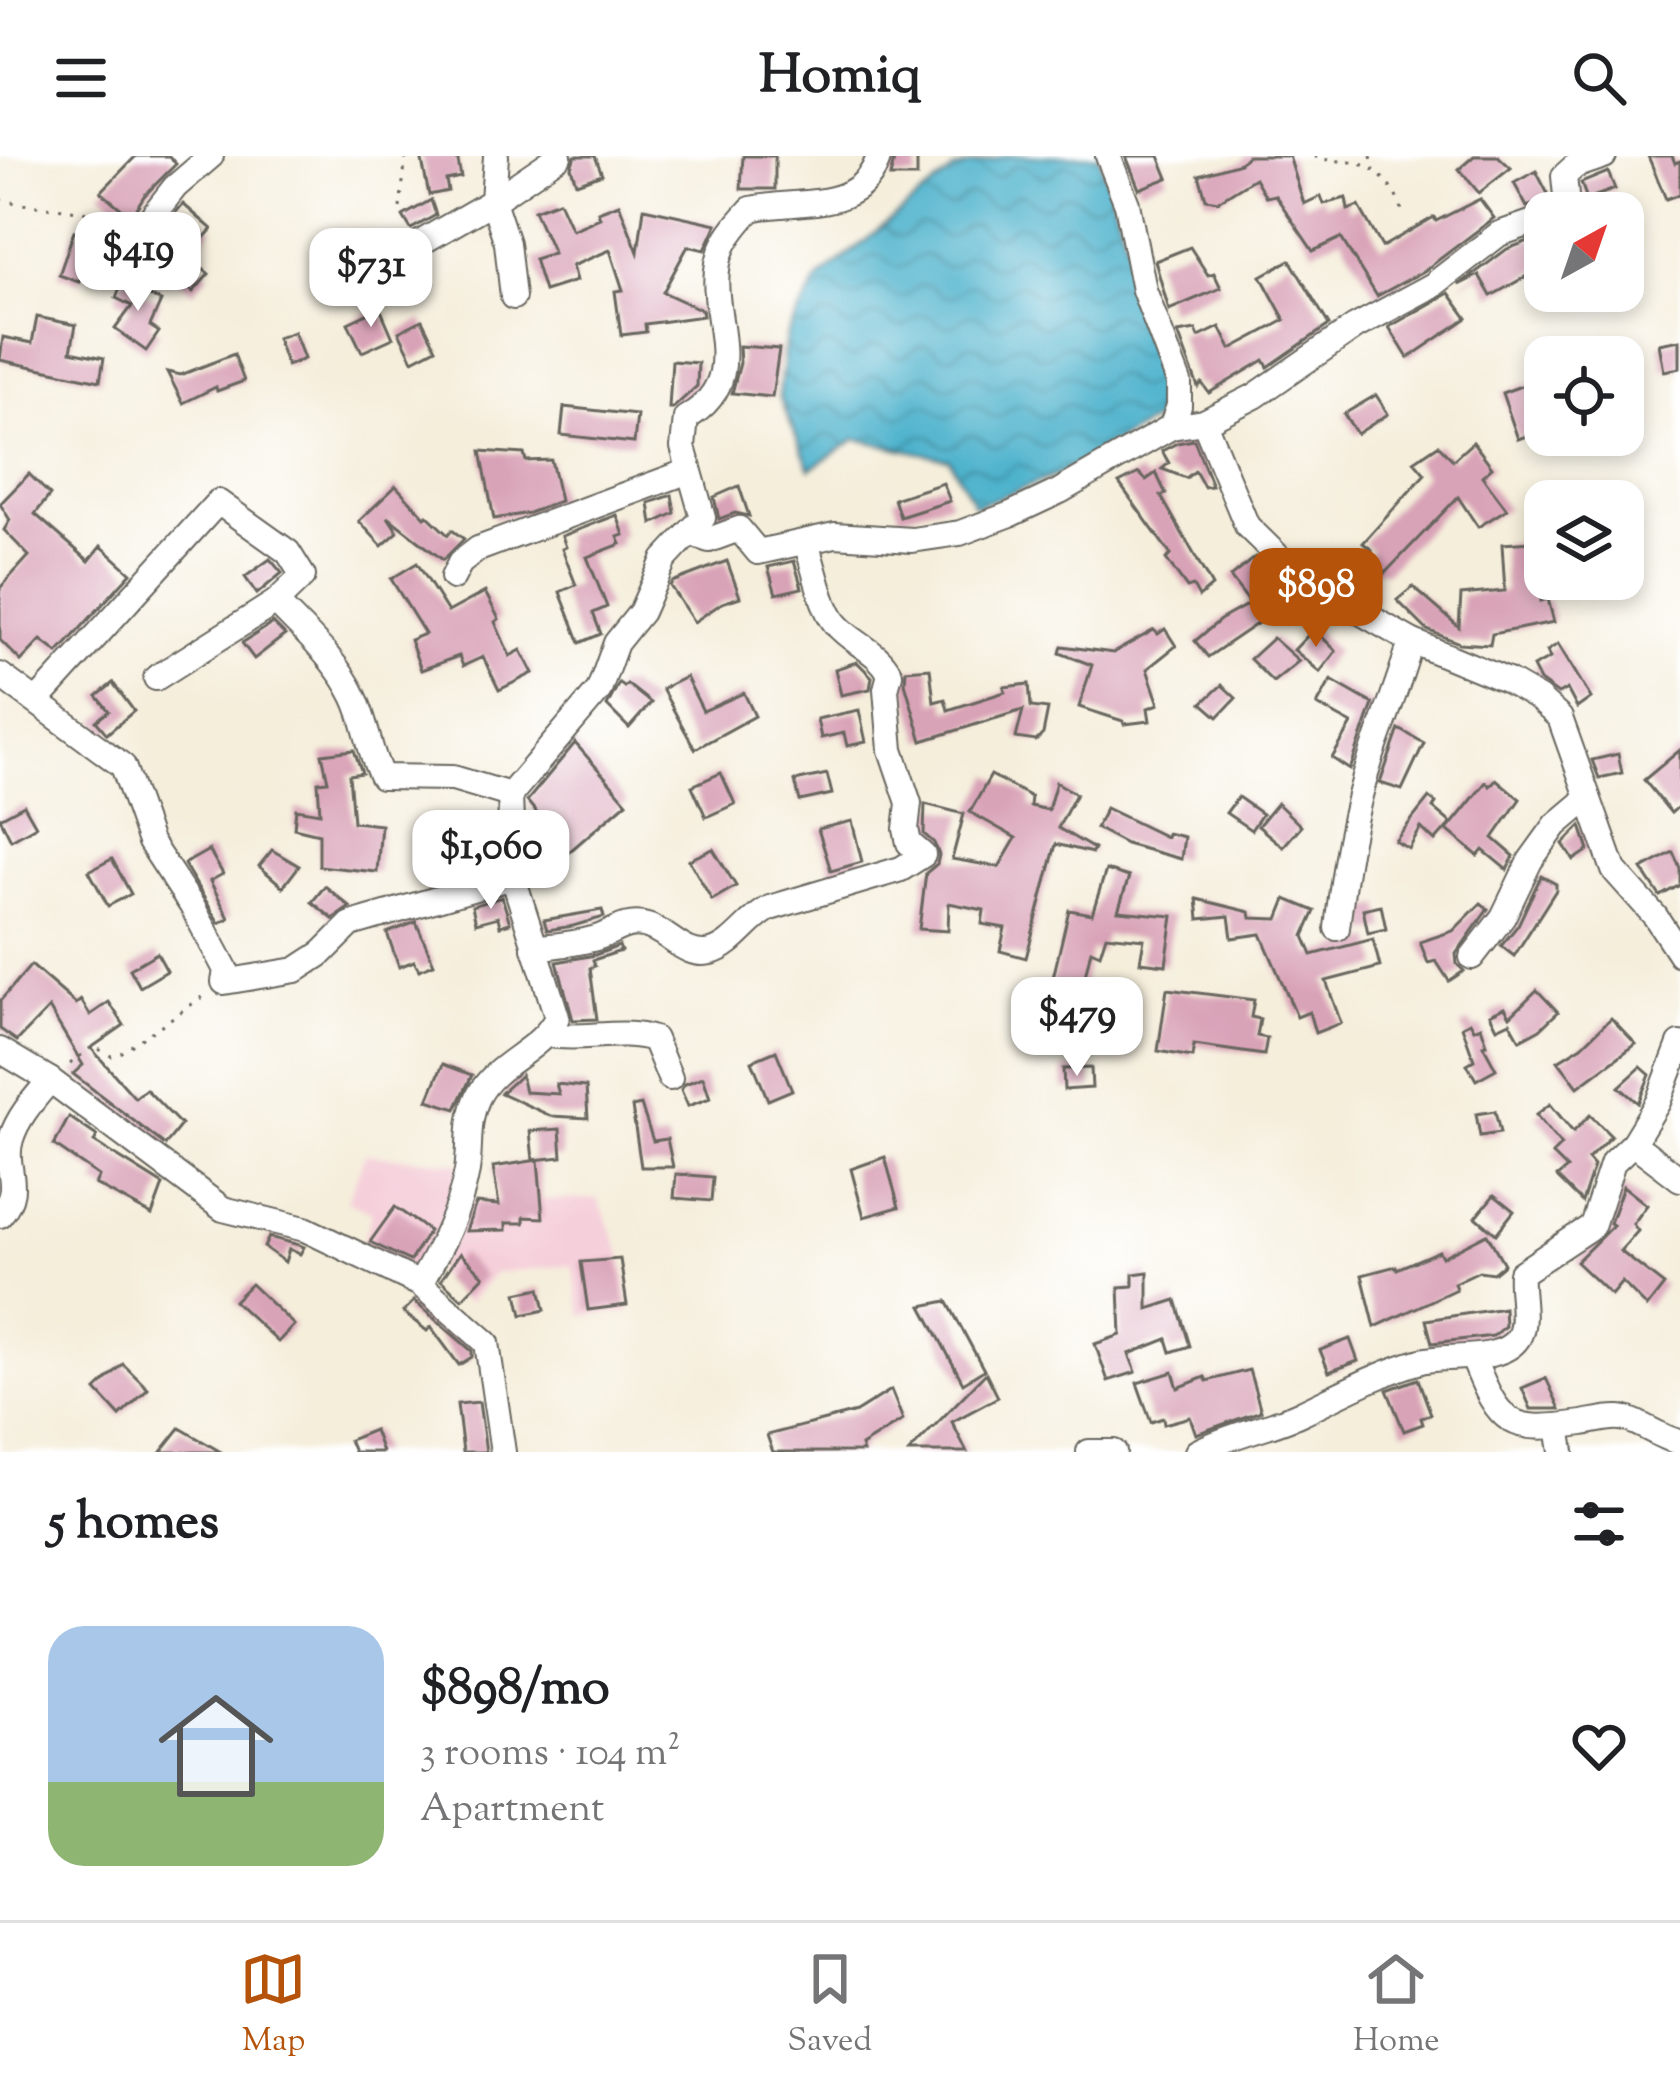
<!DOCTYPE html>
<html lang="en">
<head>
<meta charset="utf-8">
<style>
	:root { --surface:#fff; --page:#f2f2f2; --text:#202124; --muted:#757577; --line:#e0e0e0; --accent:#b45309 }
	body { margin:0; font-family:"Sorts Mill Goudy",serif; background:var(--page); color:var(--text); height:100vh; display:flex; flex-direction:column; font-size:45px; white-space:nowrap }
	* { box-sizing:border-box; margin:0 }
	p { font-size:39px; color:var(--muted) }
	.icon { flex:none; width:66px; height:66px; fill:none; stroke:currentColor; stroke-width:2; stroke-linecap:round; stroke-linejoin:round }
	.map { position:relative; height:1296px; overflow:hidden }
	.panel { display:flex; flex-direction:column; background:var(--surface); flex:1 }
	.panel>* { flex:none }
	.needle { width:78px; rotate:40deg }
	.tools { position:absolute; left:1524px; top:36px; display:grid; gap:24px }
	.tools a { display:grid; place-items:center; width:120px; height:120px; border-radius:24px; background:var(--surface); box-shadow:0 6px 18px #0003; font-size:60px }
	.price { position:absolute; translate:-50% -102px; padding:0 27px; border-radius:24px; background:#fff; color:#222; font-size:39px; line-height:78px; filter:drop-shadow(0 3px 6px #0008) }
	.price::after { content:''; position:absolute; left:50%; top:72px; width:36px; height:27px; margin-left:-18px; background:inherit; clip-path:polygon(0 0,100% 0,50% 100%) }
	.price.active { background:var(--accent); color:#fff }
	ul { padding:0; list-style:none }
	li { display:flex; align-items:center; gap:36px; height:300px; padding:0 48px }
	li+li { border-top:3px solid var(--line) }
	li span { display:grid; place-items:center; flex:none; width:336px; height:240px; border-radius:36px; color:#555 }
	li>.icon { margin-inline-start:auto }
	span .icon { width:144px; height:144px; fill:#fffc; stroke-width:1 }
	li b { font-size:51px }
	h2 { display:flex; justify-content:space-between; align-items:center; height:144px; padding:0 48px; font-size:51px }
	header { display:flex; justify-content:space-between; align-items:center; height:156px; padding:0 48px; background:var(--surface); font-size:54px; font-weight:700 }
	.dock { display:flex; justify-content:space-around; align-items:center; height:168px; border-top:3px solid var(--line); background:var(--surface); font-size:33px; color:var(--muted) }
	.dock a { display:grid; justify-items:center; gap:6px }
	.dock .active { color:var(--accent) }
	.map>svg:first-child { display:block }
</style>
</head>
<body>
<header><svg class="icon" aria-label="menu" viewBox="0 0 24 24"><path d="M4 6h16M4 12h16M4 18h16"/></svg>Homiq<svg class="icon" aria-label="search" viewBox="0 0 24 24"><circle cx="10" cy="10" r="6"/><path d="M15 15l6 6"/></svg></header>
<div class="map">
<svg width="1680" height="1296" viewBox="0 0 1680 1296">
	<defs>
		<pattern id="water-waves" width="16" height="10" patternUnits="userSpaceOnUse" patternTransform="scale(3)"><rect width="16" height="10" fill="#4db2cc"/><path d="M0 5q4-4 8 0t8 0" fill="none" stroke="#3f90a5"/></pattern>
	</defs>
	<rect width="100%" height="100%" fill="#fff"/>
	<filter id="ink" filterUnits="userSpaceOnUse"><feTurbulence type="fractalNoise" baseFrequency=".00833" numOctaves="2"/><feDisplacementMap in="SourceGraphic" scale="24" xChannelSelector="R" yChannelSelector="G"/><feConvolveMatrix kernelMatrix="1 2 1 2 8 2 1 2 1" color-interpolation-filters="sRGB"/></filter>
	<filter id="wash" filterUnits="userSpaceOnUse"><feTurbulence type="fractalNoise" baseFrequency=".004" numOctaves="4" result="noise"/><feDisplacementMap in="SourceGraphic" scale="48" xChannelSelector="R" yChannelSelector="G"/><feGaussianBlur stdDeviation="2.7" result="paint"/><feColorMatrix in="noise" values="0 0 0 0 0 0 0 0 0 0 0 0 0 0 0 0 0 1.4 0 .05"/><feComposite in="paint" operator="in"/></filter>
	<g filter="url(#wash)">
		<rect width="100%" height="100%" fill="#f5eedb"/>
		<g fill="#f5cfda">
			<path d="M365 998 459 1007 453 1043 417 1116 359 1097 372 1056 347 1045Z"/>
			<path d="M598 1043 623 1101 629 1156 582 1159 572 1109 494 1117 468 1147 436 1116 468 1045Z"/>
		</g>
		<path fill="url(#water-waves)" stroke="#346774" stroke-width="3" d="M1007 0H1099L1170 225 1156 263 1056 320 975 350 949 303 856 283 810 313 779 240 786 180 820 121 955 13Z"/>
		<g id="blocks">
			<g fill="#d9a3b7">
				<path d="M136 0H169L176 8 144 40 131 61 101 36Z"/>
				<path d="M421 0H457L461 21 446 24 448 35 429 39Z"/>
				<path d="M575 0H595L602 18 576 27 571 11Z"/>
				<path d="M743 0H775V33H741Z"/>
				<path d="M895 0H917V21H890Z"/>
				<path d="M1126 0H1159L1168 22 1139 33Z"/>
				<path d="M1247 0H1289L1304 48 1321 40 1324 48 1346 42 1348 54 1359 50 1382 91 1434 61 1436 65 1480 43 1494 62 1424 115 1377 140 1341 82 1313 95 1275 39 1266 41 1255 22 1218 45 1206 43 1199 19 1240 7Z"/>
				<path d="M1474 0H1498L1511 12 1479 37 1459 13Z"/>
				<path d="M1648 0H1672L1675 7 1680 5V38L1666 43Z"/>
				<path d="M1536 15 1550 42 1527 51 1514 27Z"/>
				<path d="M1608 16 1615 33 1587 43 1581 27Z"/>
				<path d="M431 44 436 59 411 73 403 60Z"/>
				<path d="M559 45 572 74 600 62 598 56 619 48 638 96 644 52 717 68 705 94 688 90 663 136 702 154 703 160 645 168 646 176 621 179 615 135 623 134 610 94 572 110 576 125 544 135 534 103 553 97 534 54Z"/>
				<path d="M183 48 212 73 187 100 209 118 193 136 143 95Z"/>
				<path d="M74 75 94 82 79 126 59 119Z"/>
				<path d="M1545 79V110L1491 140 1479 119 1459 129 1507 93Z"/>
				<path d="M362 80 373 104 346 116 335 93Z"/>
				<path d="M1190 91 1208 119 1214 117 1221 132 1169 154 1155 105Z"/>
				<path d="M1290 104 1329 169 1268 211 1264 204 1209 237 1202 227 1198 231 1178 177 1196 174 1199 181 1220 171 1231 193 1285 164 1261 120Z"/>
				<path d="M419 107 426 125 391 139 377 116 391 111 402 114Z"/>
				<path d="M126 117 140 124 136 134 161 145 150 170 159 176 146 195 115 173 132 150 116 142Z"/>
				<path d="M1449 137 1467 162 1408 202 1389 171Z"/>
				<path d="M380 152 393 182 362 196 348 167Z"/>
				<path d="M37 161 76 169 71 195 104 202 100 225 0 204 3 181 32 187Z"/>
				<path d="M422 164 436 192 413 204 399 176Z"/>
				<path d="M294 176 304 203 287 210 277 182Z"/>
				<path d="M1680 184V212L1664 215 1659 188Z"/>
				<path d="M739 190 779 193 772 241 732 237 740 207Z"/>
				<path d="M234 198 244 225 217 235 216 231 183 247 167 216 181 219Z"/>
				<path d="M672 205 698 207 697 230 673 252H669Z"/>
				<path d="M1529 227 1536 248 1529 251 1538 276 1518 283 1502 237Z"/>
				<path d="M1376 239 1388 258 1357 278 1344 258Z"/>
				<path d="M564 251 637 259 634 287 561 279Z"/>
				<path d="M1194 284 1212 330 1204 331 1195 315 1186 322 1162 313 1169 307 1162 295 1177 287Z"/>
				<path d="M1473 286 1492 311 1482 320 1507 353 1478 371 1458 341 1385 417 1379 413 1374 418 1360 406 1372 394 1363 387 1425 318 1414 305 1438 289 1453 304Z"/>
				<path d="M481 295 524 298 526 305 551 304 560 345 529 357 494 363Z"/>
				<path d="M1139 317 1146 324 1156 317 1166 338 1161 340 1212 430 1199 441 1193 430 1187 432 1166 403 1171 399 1119 327Z"/>
				<path d="M29 318 50 339 35 358 89 405 101 390 131 417 58 497 41 484 21 505 0 484V432L29 400 4 374 10 364 0 348Z"/>
				<path d="M943 327 950 345 900 361 894 343Z"/>
				<path d="M396 330 425 361 427 359 448 379 452 374 464 383 443 404 388 361 398 376 382 390 359 365Z"/>
				<path d="M739 330 749 360 735 357 719 363 714 341Z"/>
				<path d="M672 339 675 357 652 368 649 347Z"/>
				<path d="M617 359 624 379 618 381 621 388 587 401 607 451 593 457 601 478 580 487 560 436 576 429 562 393 566 391 562 380Z"/>
				<path d="M1532 386 1541 445 1548 443 1554 466 1492 478 1490 489 1459 487 1427 474 1397 444 1413 431 1459 471 1461 439 1505 435 1502 388Z"/>
				<path d="M1255 401 1272 417 1268 420 1286 448 1208 501 1195 485 1220 464 1250 447 1230 421Z"/>
				<path d="M270 403 282 417 257 438 245 421Z"/>
				<path d="M727 405 740 441 722 447 694 466 670 430 672 426Z"/>
				<path d="M794 405 802 432 776 438 768 411Z"/>
				<path d="M417 407 448 456 485 436 499 463 495 466 510 500 521 494 533 517 499 534 483 501 463 510 459 500 421 514 410 484 425 478 391 423Z"/>
				<path d="M273 467 285 479 254 503 242 487Z"/>
				<path d="M1165 473 1176 490 1147 513 1159 548 1148 552 1150 565 1124 568 1123 565 1079 551 1092 509 1060 497 1062 490 1113 497 1154 474 1158 478Z"/>
				<path d="M1314 473 1336 495 1320 516 1294 494Z"/>
				<path d="M1273 482 1299 505 1273 526 1250 503Z"/>
				<path d="M1558 488 1591 542 1577 552 1567 533 1558 538 1540 525 1533 511 1550 502 1547 495Z"/>
				<path d="M857 506 872 521 870 533 841 539 835 513Z"/>
				<path d="M930 512 934 546 945 543 948 554 1005 536 1004 531 1029 528 1031 551 1048 553 1043 578 1036 585 1016 582 1023 554 922 585 905 527 906 514Z"/>
				<path d="M686 521 703 555 744 537 755 560 695 593 662 533Z"/>
				<path d="M1331 524 1373 548 1350 614 1332 602 1352 568 1317 549Z"/>
				<path d="M113 527 134 555 107 578 96 565 109 555 97 540Z"/>
				<path d="M619 527 624 531 627 528 651 547 629 572 607 550Z"/>
				<path d="M1222 529 1236 542 1218 561 1202 547Z"/>
				<path d="M859 554 866 586 847 590 844 577 821 582 817 563Z"/>
				<path d="M1399 573 1424 587 1402 634 1380 627Z"/>
				<path d="M575 587 627 646 569 696 527 645Z"/>
				<path d="M354 594 362 617 349 619 353 666 381 669 377 716 319 710V678L294 672 296 653 320 657 318 626 328 625 322 598Z"/>
				<path d="M1680 594V649L1671 657 1644 624Z"/>
				<path d="M1618 598 1622 617 1599 622 1592 604Z"/>
				<path d="M721 617 735 648 706 661 692 630Z"/>
				<path d="M827 618 832 638 800 645 795 625Z"/>
				<path d="M991 619 1031 641 1030 650 1048 654 1056 626 1076 638 1058 672 1094 693 1092 697 1056 688 1026 802 1000 795 1005 772 982 768 984 754 949 747 948 775 919 773 926 717 937 708 939 699 934 687 924 678 925 648 964 658 952 703 999 711 1016 682 970 656Z"/>
				<path d="M1496 623 1520 643 1493 682 1514 700 1507 714 1483 694 1478 700 1447 674 1486 626 1490 630Z"/>
				<path d="M1238 641 1262 658 1251 674 1226 657Z"/>
				<path d="M1429 642 1436 647 1433 652 1451 667 1435 685 1421 672 1409 693 1395 685Z"/>
				<path d="M1277 647 1301 670 1283 691 1258 670Z"/>
				<path d="M24 649 36 670 11 684 0 662Z"/>
				<path d="M1106 652 1166 681 1167 677 1184 681 1181 703 1126 688 1096 672Z"/>
				<path d="M852 665 862 706 831 715 818 673Z"/>
				<path d="M1581 670 1589 694 1574 704 1563 688Z"/>
				<path d="M713 693 736 730 712 744 689 704Z"/>
				<path d="M209 694 223 718 210 725 229 762 219 767 184 708Z"/>
				<path d="M272 694 299 710 283 731 259 710Z"/>
				<path d="M1673 696 1680 712V729L1660 740 1642 713Z"/>
				<path d="M112 703 131 738 108 750 89 715Z"/>
				<path d="M1106 714 1129 721 1118 755 1173 760 1166 809 1140 806 1144 783 1106 779 1100 798 1091 794 1079 846 1049 839 1069 754 1092 758Z"/>
				<path d="M1541 720 1556 728V734L1514 800 1501 790 1518 769Z"/>
				<path d="M325 730 350 751 333 763 312 746Z"/>
				<path d="M502 741 510 767 500 770 498 761 476 767 472 750Z"/>
				<path d="M1197 743 1250 756 1251 762 1278 763 1286 743 1315 755 1304 780 1312 799 1373 783 1380 811 1326 825 1341 867 1315 877 1309 856 1297 861 1261 778 1232 782 1229 760 1199 763Z"/>
				<path d="M1481 747 1488 753 1456 798 1457 808 1464 815 1449 825 1436 805 1428 807 1420 786 1453 775Z"/>
				<path d="M1381 749 1386 773 1368 777 1363 753Z"/>
				<path d="M602 754 604 761 573 770 547 774 544 764Z"/>
				<path d="M416 766 434 808 419 814 414 805 399 811 387 777Z"/>
				<path d="M619 790 621 795 593 804 595 810 590 812 597 863 573 864 557 806 595 799Z"/>
				<path d="M157 797 167 815 140 831 130 813Z"/>
				<path d="M31 809 76 848 81 844 90 859 109 846 124 869 91 892 135 942 146 933 181 969 165 989 73 918 83 909 49 852 17 885 0 873V845Z"/>
				<path d="M1167 833 1254 844 1251 861 1260 863 1257 880 1267 882 1264 899 1194 889 1192 901 1158 895Z"/>
				<path d="M1537 834 1558 856 1540 873 1520 884 1510 866 1497 872 1490 858 1505 851 1510 860Z"/>
				<path d="M1611 862 1636 888 1578 931 1558 905 1582 890Z"/>
				<path d="M1470 866 1474 873 1481 870 1487 888 1483 889 1496 913 1476 924 1467 908 1474 904 1462 870Z"/>
				<path d="M776 895 792 934 768 944 752 905Z"/>
				<path d="M443 908 472 919 456 953 428 944Z"/>
				<path d="M1641 911 1650 919 1638 947 1619 931Z"/>
				<path d="M1091 912 1092 932 1064 934 1063 913Z"/>
				<path d="M521 919 525 936 559 938 556 928 586 931 588 962 551 960 501 937Z"/>
				<path d="M703 921 710 942 688 950 681 934 685 928Z"/>
				<path d="M1550 948 1573 976 1590 959 1611 980 1588 1003 1594 1010 1582 1046 1557 1021 1567 1013 1552 998 1561 989 1536 959Z"/>
				<path d="M641 949 653 985 667 983 673 1011H641L632 951Z"/>
				<path d="M1495 955 1500 977 1480 980 1476 958Z"/>
				<path d="M69 961 97 980 94 986 163 1029 152 1059 95 1028 99 1020 54 989Z"/>
				<path d="M560 973 562 1001 533 1004 530 975Z"/>
				<path d="M885 1001 899 1051 864 1061 851 1013Z"/>
				<path d="M538 1004 543 1062 524 1061V1067H506V1074L466 1075 476 1047 499 1049 493 1011Z"/>
				<path d="M676 1018 713 1021 711 1045 674 1042Z"/>
				<path d="M1623 1030 1647 1049 1633 1068 1638 1075 1620 1095 1664 1129 1647 1151 1622 1126 1611 1139 1576 1106 1613 1069 1610 1067Z"/>
				<path d="M1494 1039 1514 1055 1496 1078 1476 1061Z"/>
				<path d="M395 1051 429 1075 410 1105 370 1086Z"/>
				<path d="M1487 1078 1504 1108 1493 1117 1479 1115 1454 1127 1456 1133 1375 1171 1362 1119 1396 1110 1397 1113 1439 1095 1442 1101Z"/>
				<path d="M269 1081 299 1089 304 1091 300 1098 289 1093 285 1106 264 1091Z"/>
				<path d="M460 1097 484 1120 462 1143 441 1124Z"/>
				<path d="M620 1103 627 1149 588 1154 581 1106Z"/>
				<path d="M1148 1116V1153L1176 1144 1190 1190 1171 1196 1167 1183 1129 1198 1136 1216 1108 1225 1095 1188 1121 1179 1119 1131 1133 1130V1118Z"/>
				<path d="M251 1128 294 1169 278 1186 234 1145Z"/>
				<path d="M540 1132 545 1154 522 1159 517 1137Z"/>
				<path d="M414 1145 472 1195V1201L459 1209 431 1171 427 1175 403 1156Z"/>
				<path d="M947 1145 984 1214 963 1227 922 1150Z"/>
				<path d="M1504 1152 1505 1170 1493 1180 1432 1187 1426 1164Z"/>
				<path d="M1350 1183 1358 1205 1329 1216 1320 1194Z"/>
				<path d="M123 1208 148 1233 120 1260 96 1234Z"/>
				<path d="M1249 1214 1261 1255 1196 1278 1190 1261 1164 1268 1163 1262 1151 1266 1137 1227 1173 1216 1178 1232 1205 1221 1207 1225Z"/>
				<path d="M986 1217 998 1241 952 1266 967 1296H909Z"/>
				<path d="M1546 1222 1560 1253H1531L1522 1232Z"/>
				<path d="M1418 1223 1431 1258 1421 1262 1423 1268 1404 1275 1387 1234Z"/>
				<path d="M891 1234 903 1264 861 1290 863 1296H773L767 1279 856 1256Z"/>
				<path d="M479 1246 486 1296H463L457 1248Z"/>
				<path d="M180 1272 221 1296H161Z"/>
				<path d="M374 1274 382 1296H354L349 1284Z"/>
			</g>
		</g>
	</g>
	<g filter="url(#ink)">
		<use href="#blocks" fill-opacity="0" stroke="#68665f" stroke-width="3"/>
		<g fill="none" stroke-linecap="round" stroke-linejoin="round">
			<g stroke="#68665f" stroke-width="28">
				<g id="minor">
					<path d="M496 0 493 45 507 87 513 141"/>
					<path d="M1108 0 1127 48 1144 134 1179 226V250L1171 271"/>
					<path d="M1557 57 1567 50 1564 20 1575 10 1604 0"/>
					<path d="M139 77 175 31 211 0"/>
					<path d="M401 98 493 45 559 0"/>
					<path d="M1204 266 1247 370 1299 421 1411 485 1508 525 1539 543 1560 562 1614 714 1655 760 1680 798"/>
					<path d="M689 377 709 384 739 373 758 396 835 379 912 384 960 377 1011 358 1060 335 1171 271 1204 266 1255 240 1355 171 1433 129 1499 78 1545 62"/>
					<path d="M453 421 460 407 478 393 689 315"/>
					<path d="M276 446C303 475 337 504 354 540 367 566 368 595 382 621L453 622 510 639"/>
					<path d="M0 519 123 610 150 686 192 750 226 814 224 826 296 814 322 797 351 768 513 721"/>
					<path d="M38 544 218 346 288 396 303 420 276 446 156 522"/>
					<path d="M1337 772C1344 714 1353 655 1372 599 1385 561 1400 525 1411 485"/>
					<path d="M534 792C556 789 579 788 599 781 614 776 626 765 643 769 667 773 684 803 711 796 734 790 748 763 770 752L901 713 923 699 909 687 906 673 909 647 891 594 886 533 890 518C877 493 852 488 835 467 821 450 814 409 806 387"/>
					<path d="M1472 801 1503 761 1530 705 1556 669 1588 642"/>
					<path d="M549 879C584 885 620 872 654 883L670 922"/>
					<path d="M0 894 50 924 223 1053 305 1073 420 1128 487 1187 503 1296"/>
					<path d="M1633 987 1680 1023"/>
					<path d="M0 1059C25 1030 2 1013 11 983 18 960 35 942 50 924"/>
					<path d="M420 1128C441 1091 459 1057 467 1015 471 989 466 966 478 941 496 905 541 896 557 861L513 721 510 639 599 534 616 487 641 456 664 404 703 362 683 291 686 262C760 219 697 150 723 91 729 77 741 64 751 53 796 42 862 59 879 0"/>
					<path d="M1473 1202C1500 1270 1509 1277 1583 1267 1595 1265 1609 1261 1620 1262 1637 1263 1659 1282 1680 1286"/>
					<path d="M1558 1270 1562 1296"/>
					<path d="M1089 1296H1114"/>
					<path d="M1197 1296C1233 1277 1267 1273 1301 1257 1341 1238 1379 1217 1421 1205 1447 1198 1501 1208 1518 1182 1528 1166 1519 1136 1521 1117L1592 1070 1613 1006 1633 987 1658 946 1680 888"/>
				</g>
			</g>
			<g stroke="#68665f" stroke-width="3" stroke-dasharray="3 9" stroke-linecap="butt">
				<path d="M1314 0C1328 6 1337 4 1352 6 1379 10 1395 34 1404 58"/>
				<path d="M1371 0 1374 13"/>
				<path d="M0 43C39 55 86 48 119 70"/>
				<path d="M400 52 406 0"/>
				<path d="M70 908 93 890 111 900 122 896 207 838"/>
			</g>
			<use href="#minor" stroke="#fff" stroke-width="24"/>
		</g>
	</g>
</svg>
<div class="tools">
<a><svg class="needle" viewBox="-14 -14 28 28"><path d="M0-13l5 13h-10z" fill="#e53935"/><path d="M0 13l5-13h-10z" fill="#757577"/></svg></a>
<a><svg class="icon" aria-label="locate" viewBox="0 0 24 24"><circle cx="12" cy="12" r="6"/><path d="M12 2v4M12 18v4M2 12h4M18 12h4"/></svg></a>
<a><svg class="icon" aria-label="layers" viewBox="0 0 24 24"><path d="M12 4l9 5-9 5-9-5zM3 14l9 5 9-5"/></svg></a>
</div>
<b class="price" style="left:138px;top:158px">$419</b>
<b class="price" style="left:371px;top:174px">$731</b>
<b class="price active" style="left:1316px;top:494px">$898</b>
<b class="price" style="left:491px;top:756px">$1,060</b>
<b class="price" style="left:1077px;top:923px">$479</b>
</div>
<section class="panel">
<h2>5 homes<svg class="icon" aria-label="filters" viewBox="0 0 24 24"><path d="M4 7h16M4 17h16"/><circle cx="9" cy="7" r="2"/><circle cx="15" cy="17" r="2"/></svg></h2>
<ul>
<li><span style="background:linear-gradient(#a9c7e8 65%,#8fb573 0)"><svg class="icon" aria-label="home" viewBox="0 0 24 24"><path d="M3 11l9-7 9 7M6 9v11h12V9"/></svg></span><div><b>$898/mo</b><p>3 rooms · 104 m²</p><p>Apartment</p></div><svg class="icon" aria-label="heart" viewBox="0 0 24 24"><path d="M12 20l-8-8c-3-5 5-10 8-4 3-6 11-1 8 4z"/></svg></li>
</ul>
</section>
<nav class="dock">
<a class="active"><svg class="icon" aria-label="map" viewBox="0 0 24 24"><path d="M3 6l6-2 6 2 6-2v14l-6 2-6-2-6 2zM9 4v14M15 6v14"/></svg>Map</a>
<a><svg class="icon" aria-label="saved" viewBox="0 0 24 24"><path d="M7 4h10v16l-5-4-5 4z"/></svg>Saved</a>
<a><svg class="icon" aria-label="home" viewBox="0 0 24 24"><path d="M3 11l9-7 9 7M6 9v11h12V9"/></svg>Home</a>
</nav>
</body>
</html>
